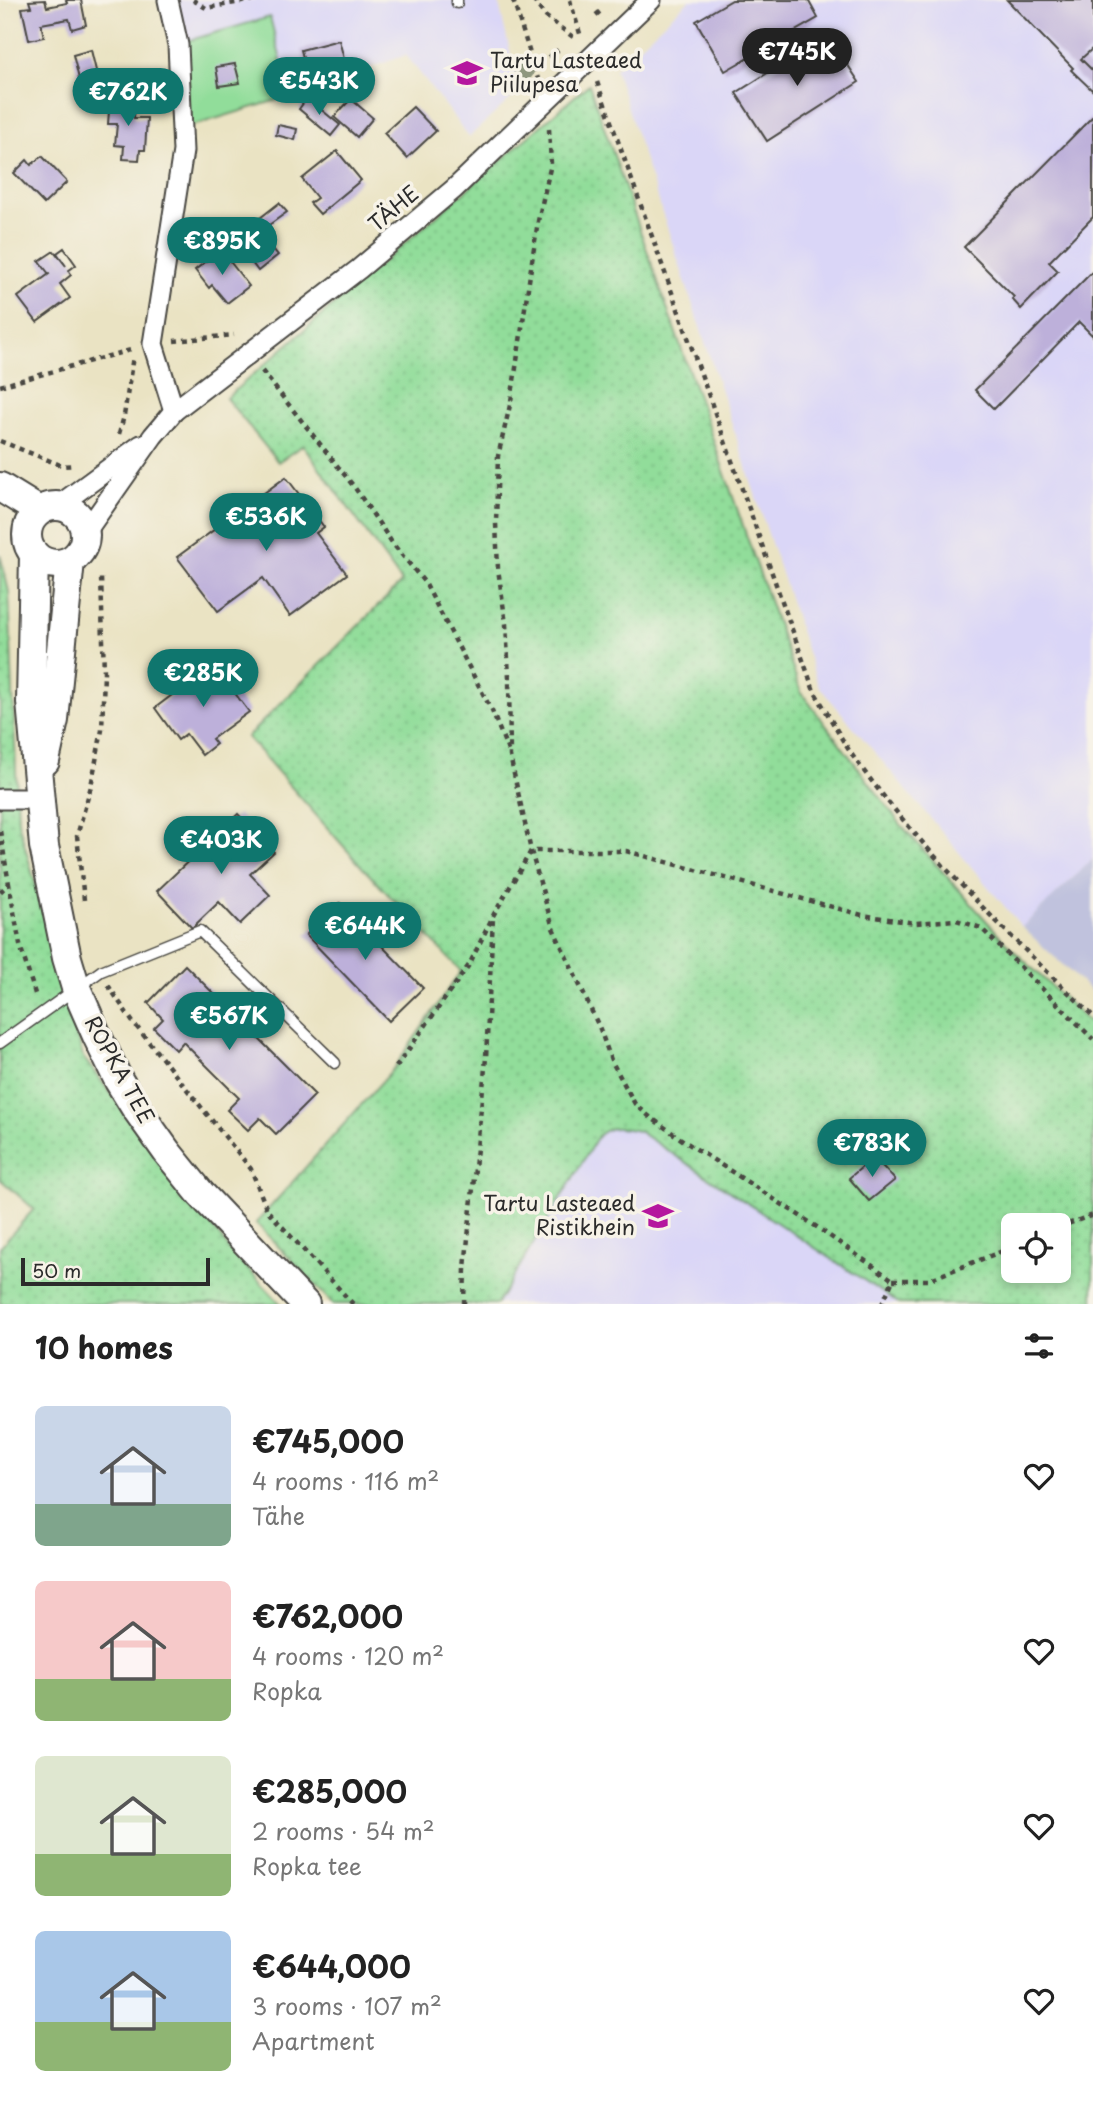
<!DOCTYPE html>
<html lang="en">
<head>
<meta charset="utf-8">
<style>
	:root { --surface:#fff; --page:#f2f2f2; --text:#222; --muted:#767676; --accent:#0f766e }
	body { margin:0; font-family:"Playpen Sans",sans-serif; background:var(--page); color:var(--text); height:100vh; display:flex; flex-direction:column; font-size:26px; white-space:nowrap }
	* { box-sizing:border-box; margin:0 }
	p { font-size:23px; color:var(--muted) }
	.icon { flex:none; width:38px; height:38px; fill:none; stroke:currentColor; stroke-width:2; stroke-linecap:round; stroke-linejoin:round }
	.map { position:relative; height:1304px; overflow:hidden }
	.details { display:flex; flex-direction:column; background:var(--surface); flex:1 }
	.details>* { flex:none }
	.fabs { position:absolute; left:1001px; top:1213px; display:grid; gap:14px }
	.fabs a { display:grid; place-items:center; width:70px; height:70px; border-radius:10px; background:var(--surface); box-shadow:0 4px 10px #0003; font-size:35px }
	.scale { position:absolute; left:21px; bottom:18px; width:189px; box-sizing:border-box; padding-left:7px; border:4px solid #2b2b2b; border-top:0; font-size:19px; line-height:24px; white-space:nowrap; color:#2b2b2b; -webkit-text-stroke:5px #f7f3e8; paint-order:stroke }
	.price { position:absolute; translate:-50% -60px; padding:0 16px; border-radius:24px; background:var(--accent); color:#fff; font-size:23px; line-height:46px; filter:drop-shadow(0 2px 4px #0008) }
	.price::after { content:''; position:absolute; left:50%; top:42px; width:21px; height:16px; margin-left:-10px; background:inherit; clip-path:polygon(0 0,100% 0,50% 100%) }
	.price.current { background:#222; color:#fff }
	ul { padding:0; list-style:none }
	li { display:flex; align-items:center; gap:21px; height:175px; padding:0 35px }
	li span { display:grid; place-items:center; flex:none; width:196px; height:140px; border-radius:10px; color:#555 }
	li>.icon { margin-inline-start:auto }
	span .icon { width:84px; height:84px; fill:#fffc; stroke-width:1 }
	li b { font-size:30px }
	h2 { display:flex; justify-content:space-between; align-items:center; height:84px; padding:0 35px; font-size:30px }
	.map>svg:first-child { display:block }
</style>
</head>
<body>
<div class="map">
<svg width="1093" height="1304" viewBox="0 0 1093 1304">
	<defs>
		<pattern id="park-dots" width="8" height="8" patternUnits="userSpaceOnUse" patternTransform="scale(1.75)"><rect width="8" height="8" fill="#91dd9a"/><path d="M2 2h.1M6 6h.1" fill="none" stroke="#7dbe85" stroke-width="1.8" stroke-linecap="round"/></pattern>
	</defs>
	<rect width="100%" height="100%" fill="#f7f3e8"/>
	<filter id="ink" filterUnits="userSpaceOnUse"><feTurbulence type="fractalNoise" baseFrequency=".0143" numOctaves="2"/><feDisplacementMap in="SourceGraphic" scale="14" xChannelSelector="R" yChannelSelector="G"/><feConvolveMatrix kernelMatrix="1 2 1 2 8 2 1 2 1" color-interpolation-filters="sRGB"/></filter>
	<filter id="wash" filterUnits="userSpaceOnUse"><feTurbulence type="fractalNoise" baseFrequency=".00686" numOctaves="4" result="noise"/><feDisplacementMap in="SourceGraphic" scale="28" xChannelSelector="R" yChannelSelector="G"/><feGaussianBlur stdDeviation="1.57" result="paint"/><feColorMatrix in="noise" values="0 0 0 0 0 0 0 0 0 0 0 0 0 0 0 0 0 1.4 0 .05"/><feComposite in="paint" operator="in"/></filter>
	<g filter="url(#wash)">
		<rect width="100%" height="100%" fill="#eae3c3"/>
		<g fill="#dad6f7">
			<path d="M175 0H498L519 91 469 137 406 55 290 96 270 18 183 42Z"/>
			<path d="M689 0H1093V859L1022 927 818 685 615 69Z"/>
			<path d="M618 1127 638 1131 900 1304H497L598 1136 605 1129Z"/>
		</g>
		<path fill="#c0c2dd" d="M1093 859V993L1022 927Z"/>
		<path fill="#91dd9a" stroke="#5e8462" stroke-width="2" d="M270 17 290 96 189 127 183 42Z"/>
		<g fill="url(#park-dots)" stroke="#5e8462" stroke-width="2" fill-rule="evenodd">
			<path d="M589 84 801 692 902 826 1009 946 1093 1026V1304H900L638 1131C623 1128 610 1124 598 1136L497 1304H333L256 1223 394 1068 461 971 362 867 247 737 402 582 303 445 278 462 226 398ZM1013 1225H1059V1270H1013Z"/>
			<path d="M0 554 9 592 18 821 83 1057 231 1251 281 1304H0V1247L34 1209 0 1179Z"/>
		</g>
		<g id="blocks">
			<g fill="#bdb0da">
				<path d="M45 0 47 7 67 3 66 0H81L86 25 72 29 69 19 41 24 44 37 29 40 22 8 31 7 29 1Z"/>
				<path d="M732 0H808L818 18 725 71 696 21Z"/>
				<path d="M1007 0H1093V48L1081 59 1093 71V91L1071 70 1073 68Z"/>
				<path d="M828 35 859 82 767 141 736 93Z"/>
				<path d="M339 40 344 59 306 69 301 50Z"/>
				<path d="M91 50 97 75 79 79 73 55Z"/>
				<path d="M235 64 240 83 219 86 216 67Z"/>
				<path d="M145 72 148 81 128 85 126 76Z"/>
				<path d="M110 98 135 100 134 118H147L145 150H140L139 160 123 159 124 146 115 145 117 124H108Z"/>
				<path d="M307 98 340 125 331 136 299 109Z"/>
				<path d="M351 99 373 118 357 137 334 117Z"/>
				<path d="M413 107 436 131 407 158 384 133Z"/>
				<path d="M1093 116V217L1049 262 1058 271 1021 309 1012 299 1014 297 964 247Z"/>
				<path d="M278 125 297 129 295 140 276 135Z"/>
				<path d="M337 151 361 180 320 214 310 203 317 198 302 179Z"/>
				<path d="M42 156 67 182 44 204 14 173 27 160 31 165Z"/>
				<path d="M279 203 287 212 262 230 255 222Z"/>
				<path d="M257 229 278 255 258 271 238 244Z"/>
				<path d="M64 248 76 265 68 271 71 275 60 284 70 298 37 322 18 297 49 274 39 261 54 251 66 266 57 253Z"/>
				<path d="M221 250 249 286 227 303 212 285 209 288 195 270Z"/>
				<path d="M1093 271V336L1079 322 994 409 975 390Z"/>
				<path d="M286 477 324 527 316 533 347 574 290 616 263 578 218 611 177 557Z"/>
				<path d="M213 664 249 712 212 739 216 744 202 755 186 734 178 740 155 708Z"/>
				<path d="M238 814 274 852 250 874 270 895 240 924 219 902 192 928 157 891Z"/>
				<path d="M340 903 423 988 389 1021 306 935Z"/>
				<path d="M185 965 315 1095 276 1134 260 1118 248 1130 227 1110 239 1098 183 1042 176 1050 154 1028 163 1019 148 1003Z"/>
				<path d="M874 1157 895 1180 869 1201 849 1178Z"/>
			</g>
		</g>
	</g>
	<g filter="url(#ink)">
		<use href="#blocks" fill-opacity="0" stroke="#484742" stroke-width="2"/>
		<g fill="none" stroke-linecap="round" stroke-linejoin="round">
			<g stroke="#484742" stroke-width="13">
				<g id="lane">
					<path d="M457 0V3"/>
					<path d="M0 1043 101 971 200 931 335 1063"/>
				</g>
			</g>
			<g stroke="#484742" stroke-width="23">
				<g id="street">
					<path d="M168 0 178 45 183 151 153 344 174 411"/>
					<path d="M58 506 141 445"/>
					<path d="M85 533 153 436 174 411 359 269 454 189 651 0"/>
					<path d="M0 799H40"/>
				</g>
			</g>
			<g stroke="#484742" stroke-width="32">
				<g id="secondary">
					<path d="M0 487 39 511"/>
					<circle cx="56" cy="535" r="29"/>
					<path d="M34 555 31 702 44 846 67 958 76 988 97 1036 119 1081 135 1107 167 1152 201 1194 305 1304"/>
					<path d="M45 761 54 720 70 561"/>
				</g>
			</g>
			<g stroke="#484742" stroke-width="4.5" stroke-dasharray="5 5" stroke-linecap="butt">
				<path d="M193 0 206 8 253 0"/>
				<path d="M513 0 538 79"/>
				<path d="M533 0 545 16 573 37"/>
				<path d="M570 0 581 37"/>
				<path d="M596 15 603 9"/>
				<path d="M549 57 558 50"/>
				<path d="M597 82 814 691C828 713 840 738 855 759 925 854 1009 935 1093 1016"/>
				<path d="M549 129 551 164 538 221 511 401 498 456 496 523 498 569 506 624 509 677 510 756 531 851 553 928 600 1029 611 1060 635 1104 650 1117 684 1141 811 1223 893 1280 882 1304"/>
				<path d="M174 341 234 335"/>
				<path d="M262 371 355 488 393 544 425 583 492 711 509 753"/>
				<path d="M0 386 134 349"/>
				<path d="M119 434 124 416 133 356"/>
				<path d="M0 441 63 466 75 465"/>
				<path d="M0 831 9 884"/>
				<path d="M0 892 9 884 20 945 36 997"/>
				<path d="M84 900 77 836 91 786 102 730 104 673 101 577"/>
				<path d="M108 985 132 1021 251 1169 267 1210 353 1304"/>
				<path d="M396 1067 469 965 494 914 531 851H626L862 915 915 923 956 920 981 928 1093 1039"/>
				<path d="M1059 1227 1093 1215"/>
				<path d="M893 1280H928L1013 1247"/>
				<path d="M464 1304 465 1268 486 1058 493 918"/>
			</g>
			<use href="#lane" stroke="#fff" stroke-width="10"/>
			<use href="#street" stroke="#fff" stroke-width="19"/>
			<use href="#secondary" stroke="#fff" stroke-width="28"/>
		</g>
		<circle fill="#8f977f" cx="524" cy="71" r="10"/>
	</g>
	<defs>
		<g id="school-bare" transform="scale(2.415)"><path d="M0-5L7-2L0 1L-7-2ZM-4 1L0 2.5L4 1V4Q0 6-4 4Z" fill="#b5179e" stroke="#f7f3e8" stroke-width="2.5" paint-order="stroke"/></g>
	</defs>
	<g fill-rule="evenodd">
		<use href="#school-bare" x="467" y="73"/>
		<use href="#school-bare" x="658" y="1216"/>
	</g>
	<g text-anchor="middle" stroke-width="7" stroke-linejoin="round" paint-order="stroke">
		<g font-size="21" fill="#2b2b2b" stroke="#f7f3e8" text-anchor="start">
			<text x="490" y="68">Tartu Lasteaed<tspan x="490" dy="24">Piilupesa</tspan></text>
			<text x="635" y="1211" text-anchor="end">Tartu Lasteaed<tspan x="635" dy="24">Ristikhein</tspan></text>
		</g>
		<g font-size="21" fill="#2b2b2b" stroke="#f7f3e8">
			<text transform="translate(394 209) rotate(-40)" y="7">TÄHE</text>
			<text transform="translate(119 1070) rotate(61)" y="7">ROPKA TEE</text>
		</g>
	</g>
</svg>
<div class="fabs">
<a><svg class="icon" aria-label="locate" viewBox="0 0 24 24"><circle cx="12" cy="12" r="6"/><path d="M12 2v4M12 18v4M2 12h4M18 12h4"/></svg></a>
</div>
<div class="scale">50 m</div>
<b class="price current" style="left:797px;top:88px">€745K</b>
<b class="price" style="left:319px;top:117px">€543K</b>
<b class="price" style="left:128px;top:128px">€762K</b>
<b class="price" style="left:222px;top:277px">€895K</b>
<b class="price" style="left:266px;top:553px">€536K</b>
<b class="price" style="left:203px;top:709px">€285K</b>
<b class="price" style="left:221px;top:876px">€403K</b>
<b class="price" style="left:365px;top:962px">€644K</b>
<b class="price" style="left:229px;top:1052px">€567K</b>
<b class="price" style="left:872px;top:1179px">€783K</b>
</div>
<section class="details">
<h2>10 homes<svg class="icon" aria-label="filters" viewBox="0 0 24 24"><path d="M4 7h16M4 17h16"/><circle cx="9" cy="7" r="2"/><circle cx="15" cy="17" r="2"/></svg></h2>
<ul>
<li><span style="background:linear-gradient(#c9d6e8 70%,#7fa58c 0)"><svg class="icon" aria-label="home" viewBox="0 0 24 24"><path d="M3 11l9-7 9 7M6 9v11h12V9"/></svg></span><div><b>€745,000</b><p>4 rooms · 116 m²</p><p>Tähe</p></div><svg class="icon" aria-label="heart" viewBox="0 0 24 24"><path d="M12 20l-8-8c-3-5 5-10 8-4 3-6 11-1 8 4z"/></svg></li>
<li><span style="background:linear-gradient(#f6c9c9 70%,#8fb573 0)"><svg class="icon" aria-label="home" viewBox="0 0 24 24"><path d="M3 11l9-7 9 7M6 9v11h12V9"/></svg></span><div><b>€762,000</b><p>4 rooms · 120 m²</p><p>Ropka</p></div><svg class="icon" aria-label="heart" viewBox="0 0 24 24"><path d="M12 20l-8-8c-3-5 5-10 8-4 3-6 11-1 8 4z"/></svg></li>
<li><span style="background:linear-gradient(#dfe7d0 70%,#8fb573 0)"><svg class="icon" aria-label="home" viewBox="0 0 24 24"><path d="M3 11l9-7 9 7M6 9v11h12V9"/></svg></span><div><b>€285,000</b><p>2 rooms · 54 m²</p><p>Ropka tee</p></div><svg class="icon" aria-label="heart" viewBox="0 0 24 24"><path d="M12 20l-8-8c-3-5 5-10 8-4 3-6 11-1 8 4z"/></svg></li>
<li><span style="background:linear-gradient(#a9c7e8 65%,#8fb573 0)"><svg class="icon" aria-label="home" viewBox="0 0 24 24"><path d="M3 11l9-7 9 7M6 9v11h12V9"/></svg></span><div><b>€644,000</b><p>3 rooms · 107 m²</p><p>Apartment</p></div><svg class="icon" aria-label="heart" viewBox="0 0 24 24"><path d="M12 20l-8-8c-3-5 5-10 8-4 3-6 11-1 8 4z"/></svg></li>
</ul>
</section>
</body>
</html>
